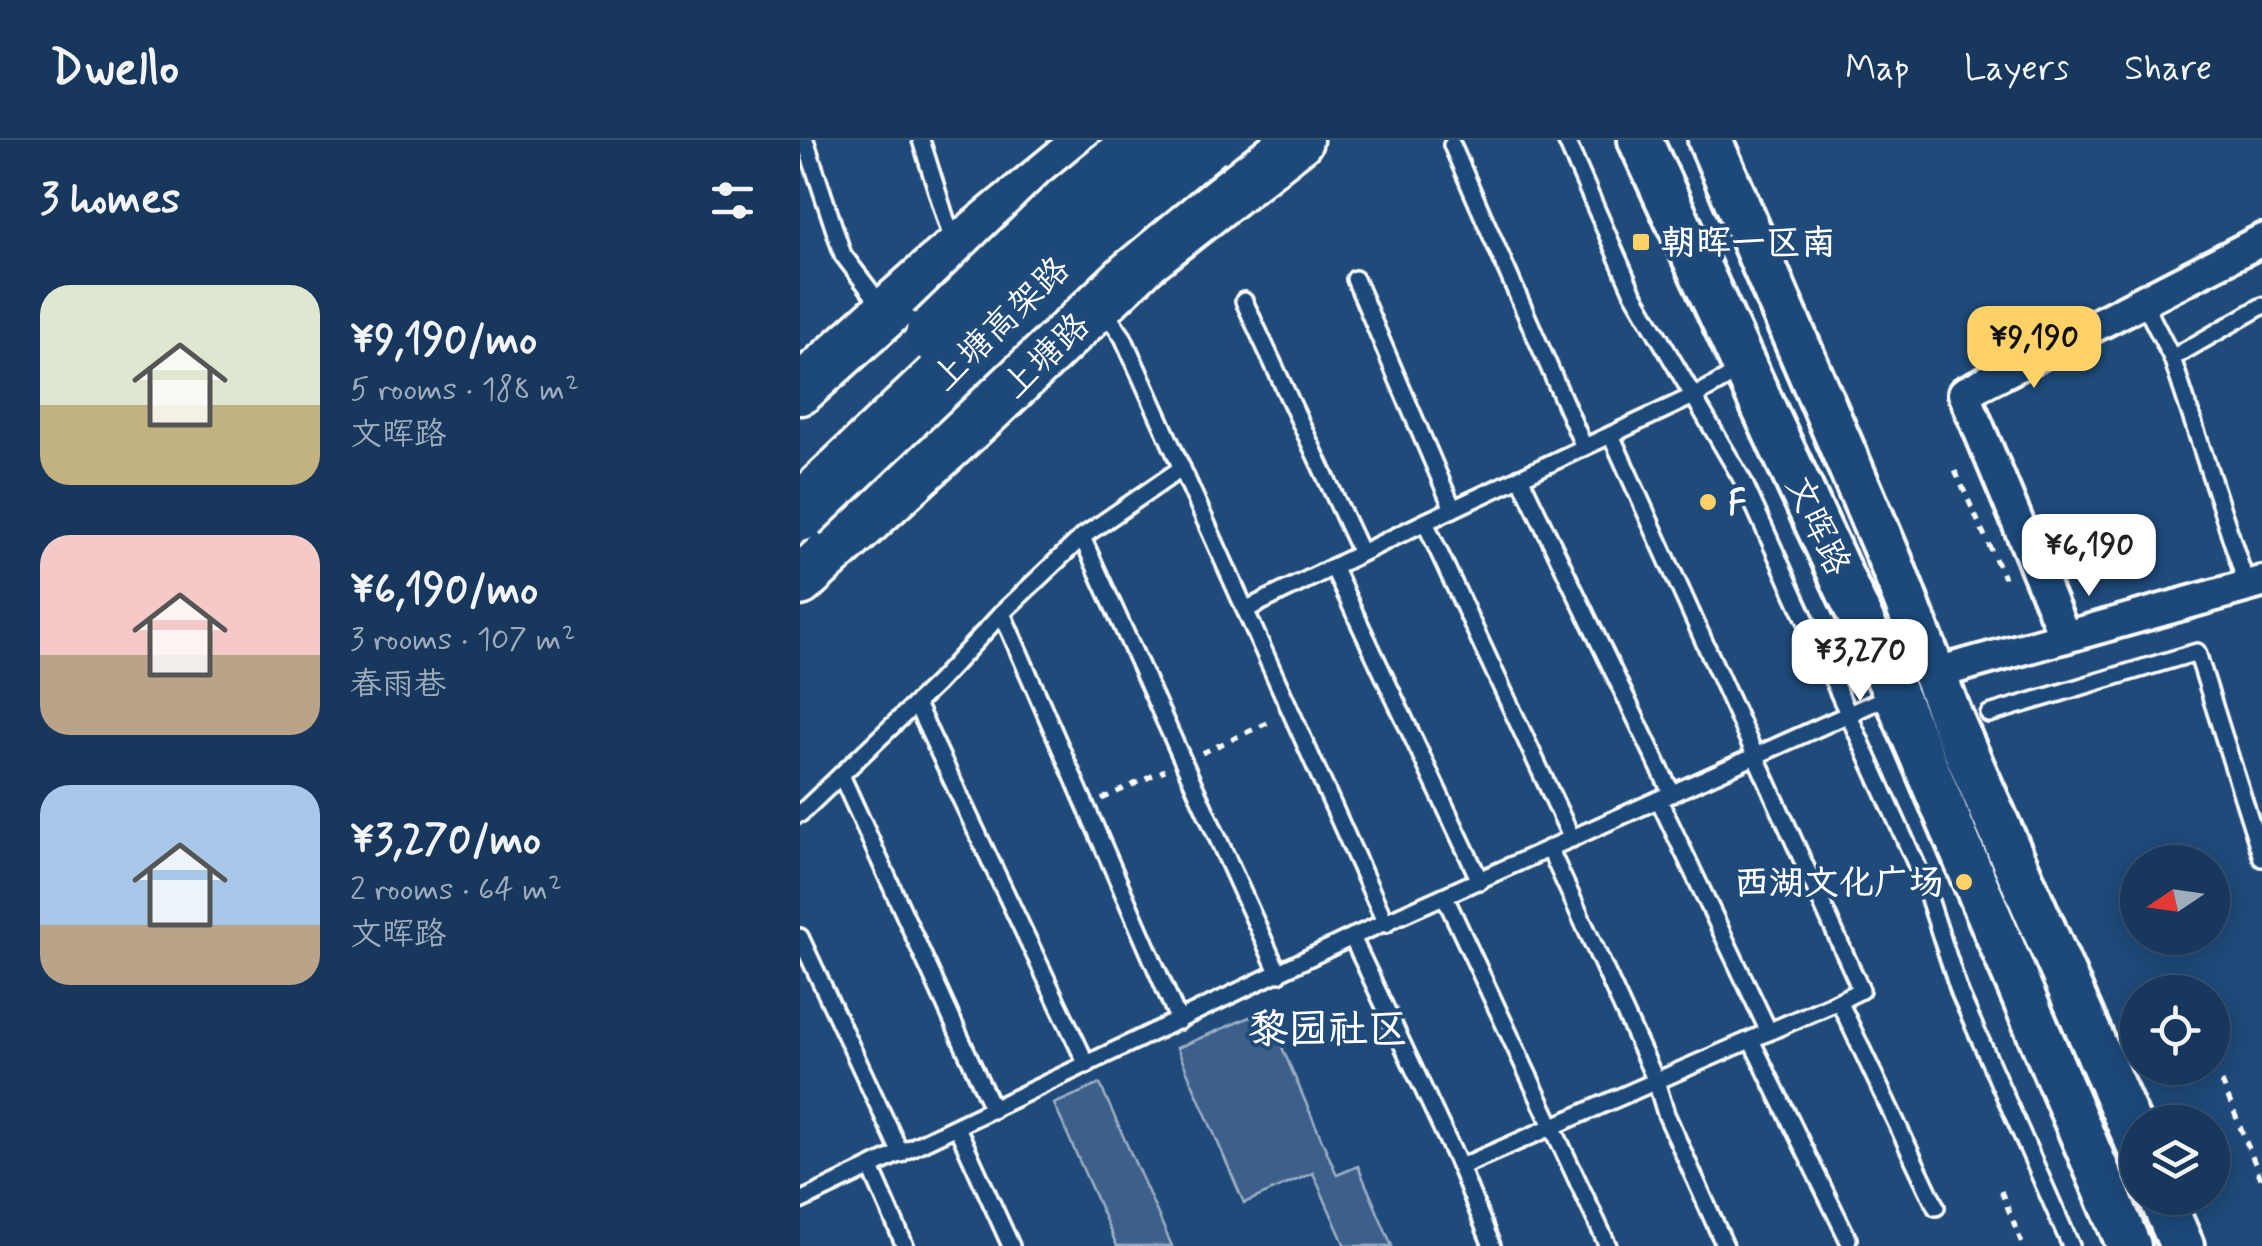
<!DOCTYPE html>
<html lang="en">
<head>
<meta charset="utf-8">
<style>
	:root { --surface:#17385c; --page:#203f62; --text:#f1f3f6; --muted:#9eacbb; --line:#365272; --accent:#ffd166 }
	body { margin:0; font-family:Mynerve,"LXGW WenKai TC",sans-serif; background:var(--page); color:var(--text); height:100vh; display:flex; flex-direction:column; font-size:38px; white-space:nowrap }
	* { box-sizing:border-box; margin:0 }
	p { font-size:32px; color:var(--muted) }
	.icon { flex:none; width:55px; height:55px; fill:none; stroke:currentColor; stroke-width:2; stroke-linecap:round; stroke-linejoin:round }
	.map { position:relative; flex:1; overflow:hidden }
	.sheet { display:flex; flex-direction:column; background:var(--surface); width:800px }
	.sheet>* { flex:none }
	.needle { width:65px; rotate:257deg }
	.tools { position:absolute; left:1320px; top:705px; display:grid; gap:20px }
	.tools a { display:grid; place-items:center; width:110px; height:110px; border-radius:50%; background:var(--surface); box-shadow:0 5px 25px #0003,0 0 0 2px var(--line); font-size:50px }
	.price { position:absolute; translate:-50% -85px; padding:0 22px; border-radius:20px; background:#fff; color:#222; font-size:32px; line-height:65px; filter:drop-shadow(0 2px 5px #0008) }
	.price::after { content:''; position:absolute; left:50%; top:60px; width:30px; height:22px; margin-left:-15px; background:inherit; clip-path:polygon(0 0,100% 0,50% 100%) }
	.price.selected { background:var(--accent); color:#111 }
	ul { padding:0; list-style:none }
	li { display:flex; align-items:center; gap:30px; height:250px; padding:0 40px }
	li span { display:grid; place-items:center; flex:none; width:280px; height:200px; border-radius:30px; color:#555 }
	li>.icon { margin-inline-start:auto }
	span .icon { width:120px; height:120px; fill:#fffc; stroke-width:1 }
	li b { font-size:42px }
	h2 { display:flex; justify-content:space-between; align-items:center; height:120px; padding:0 40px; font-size:42px }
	header { display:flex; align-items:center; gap:60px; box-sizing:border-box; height:140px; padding:0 50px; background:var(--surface); border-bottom:2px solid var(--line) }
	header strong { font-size:48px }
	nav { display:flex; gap:55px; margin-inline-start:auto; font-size:35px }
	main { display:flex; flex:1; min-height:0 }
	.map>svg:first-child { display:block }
</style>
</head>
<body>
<header>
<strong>Dwello</strong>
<nav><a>Map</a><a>Layers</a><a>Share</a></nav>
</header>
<main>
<section class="sheet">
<h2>3 homes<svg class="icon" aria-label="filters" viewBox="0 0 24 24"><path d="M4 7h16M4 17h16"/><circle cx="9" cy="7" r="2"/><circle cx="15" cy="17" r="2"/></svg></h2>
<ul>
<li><span style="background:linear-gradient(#dfe7d0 60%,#c2b280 0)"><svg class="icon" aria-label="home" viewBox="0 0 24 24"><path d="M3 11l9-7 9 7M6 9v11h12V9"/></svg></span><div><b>¥9,190/mo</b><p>5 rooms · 188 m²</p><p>文晖路</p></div></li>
<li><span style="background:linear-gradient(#f6c9c9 60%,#b9a48a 0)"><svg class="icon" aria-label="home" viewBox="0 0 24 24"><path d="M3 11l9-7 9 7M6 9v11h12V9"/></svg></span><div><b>¥6,190/mo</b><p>3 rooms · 107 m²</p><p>春雨巷</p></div></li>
<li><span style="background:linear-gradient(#a9c7e8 70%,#b9a48a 0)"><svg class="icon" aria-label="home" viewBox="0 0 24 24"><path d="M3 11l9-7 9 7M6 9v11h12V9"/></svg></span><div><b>¥3,270/mo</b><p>2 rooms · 64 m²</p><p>文晖路</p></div></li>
</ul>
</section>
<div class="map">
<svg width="1462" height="1106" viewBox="0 0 1462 1106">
	<rect width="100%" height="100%" fill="#1f4a7a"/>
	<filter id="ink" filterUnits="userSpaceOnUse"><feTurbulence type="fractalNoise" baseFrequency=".01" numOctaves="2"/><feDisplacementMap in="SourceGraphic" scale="20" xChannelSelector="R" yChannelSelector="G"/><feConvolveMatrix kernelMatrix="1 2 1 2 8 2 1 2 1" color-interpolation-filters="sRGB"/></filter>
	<g filter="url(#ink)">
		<g fill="#3c618b" stroke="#9eb0c5" stroke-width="2.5">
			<path d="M466 870 537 1035 558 1026 592 1106H545L513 1033 444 1063 377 908Z"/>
			<path d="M300 944 372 1106H317L254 964Z"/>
		</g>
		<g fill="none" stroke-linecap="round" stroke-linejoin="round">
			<g stroke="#fff" stroke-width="22">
				<g id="lane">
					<path d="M5 0 43 115 84 169"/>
					<path d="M121 0 154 105"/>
					<path d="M766 0 832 151 943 341 1122 737 1160 854 1271 1106"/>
					<path d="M652 5 784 307"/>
					<path d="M555 139 653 369"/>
					<path d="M444 161 561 413"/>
					<path d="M1343 161 1372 218 1447 446"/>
					<path d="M301 166 323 197 586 784"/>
					<path d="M1372 218 1462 166"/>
					<path d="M811 295 1061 850 1039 861 1136 1067"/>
					<path d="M720 337 872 654"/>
					<path d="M625 382 772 699"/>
					<path d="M282 397 479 834"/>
					<path d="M533 427 680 741"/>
					<path d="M445 470 625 382 902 252 941 230"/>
					<path d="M202 473 379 881"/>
					<path d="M116 564 287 925"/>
					<path d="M1189 574 1397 512 1462 718"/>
					<path d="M41 635 193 970"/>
					<path d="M859 660 969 892"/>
					<path d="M0 674 137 543 202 473 282 397 382 328"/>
					<path d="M750 710 856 941 866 974 925 1106"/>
					<path d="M645 757 808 1106"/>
					<path d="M0 797 101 1014"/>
					<path d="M552 797 660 1027 692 1106"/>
					<path d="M951 900 1048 1099"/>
					<path d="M157 987 211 1106"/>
					<path d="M660 1027 1039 861"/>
					<path d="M71 1028 105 1106"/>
					<path d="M0 1061 552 797 1091 555"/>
				</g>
			</g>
			<g stroke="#fff" stroke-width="38">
				<g id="street">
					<path d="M1265 497 1164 253 1462 100"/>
					<path d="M1133 534 1462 442"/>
				</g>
			</g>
			<g stroke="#fff" stroke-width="50">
				<g id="secondary">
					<path d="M840 0 1095 553 1329 1106"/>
					<path d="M910 0 1090 420 1154 585 1338 1004"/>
					<path d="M1361 1058 1382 1106"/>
				</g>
			</g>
			<g stroke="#fff" stroke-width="55">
				<g id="primary">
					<path d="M0 250 136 128 291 0"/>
					<path d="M0 441 184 273 344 121 498 0"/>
				</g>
			</g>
			<g stroke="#fff" stroke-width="5" stroke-dasharray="8 8" stroke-linecap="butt">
				<path d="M1155 331 1204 438"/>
				<path d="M402 613 474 580"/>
				<path d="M302 659 365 630"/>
				<path d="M1422 942 1462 1041"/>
				<path d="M1201 1051 1223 1106"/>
			</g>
			<use href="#lane" stroke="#1f4a7a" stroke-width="15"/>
			<use href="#street" stroke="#1f4a7a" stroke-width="30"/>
			<use href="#secondary" stroke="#1f4a7a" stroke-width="42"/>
			<use href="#primary" stroke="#1f4a7a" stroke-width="48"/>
			<g stroke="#fff" stroke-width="62" stroke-linecap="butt">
				<g id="highway-bridge">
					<path d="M134 194 268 64 346 0"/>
					<path d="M0 373 293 95 407 0"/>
				</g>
			</g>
			<use href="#highway-bridge" stroke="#1f4a7a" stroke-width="55"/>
		</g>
	</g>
	<g fill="#ffd166" stroke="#1f4a7a" stroke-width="4">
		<rect x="831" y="92" width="20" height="20" rx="5"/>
		<circle cx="908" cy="362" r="10"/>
		<circle cx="1164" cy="742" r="10"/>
	</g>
	<g text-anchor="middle" stroke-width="8" stroke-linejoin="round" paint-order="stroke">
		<g font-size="35" font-weight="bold" fill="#fff" stroke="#1f4a7a" text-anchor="start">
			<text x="861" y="114">朝晖一区南</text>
			<text x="928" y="374">F</text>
			<text x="1144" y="754" text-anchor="end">西湖文化广场</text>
		</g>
		<g font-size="35" fill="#fff" stroke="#1f4a7a">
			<text transform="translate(200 183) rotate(-44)" y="12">上塘高架路</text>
			<text transform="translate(245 215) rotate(-44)" y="12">上塘路</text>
			<text transform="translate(1019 385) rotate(65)" y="12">文晖路</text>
		</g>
		<g font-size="40" font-weight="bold" fill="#fff" stroke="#1f4a7a">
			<text x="528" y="902">黎园社区</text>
		</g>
	</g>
</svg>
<div class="tools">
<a><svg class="needle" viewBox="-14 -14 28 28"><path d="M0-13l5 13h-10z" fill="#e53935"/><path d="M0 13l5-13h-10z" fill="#9eacbb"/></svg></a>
<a><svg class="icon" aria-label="locate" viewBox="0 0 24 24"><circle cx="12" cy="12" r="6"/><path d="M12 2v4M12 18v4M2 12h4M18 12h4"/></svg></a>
<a><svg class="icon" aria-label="layers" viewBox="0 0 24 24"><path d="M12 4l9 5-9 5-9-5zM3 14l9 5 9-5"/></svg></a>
</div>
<b class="price selected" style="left:1234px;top:251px">¥9,190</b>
<b class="price" style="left:1289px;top:459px">¥6,190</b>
<b class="price" style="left:1060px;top:564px">¥3,270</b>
</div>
</main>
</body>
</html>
